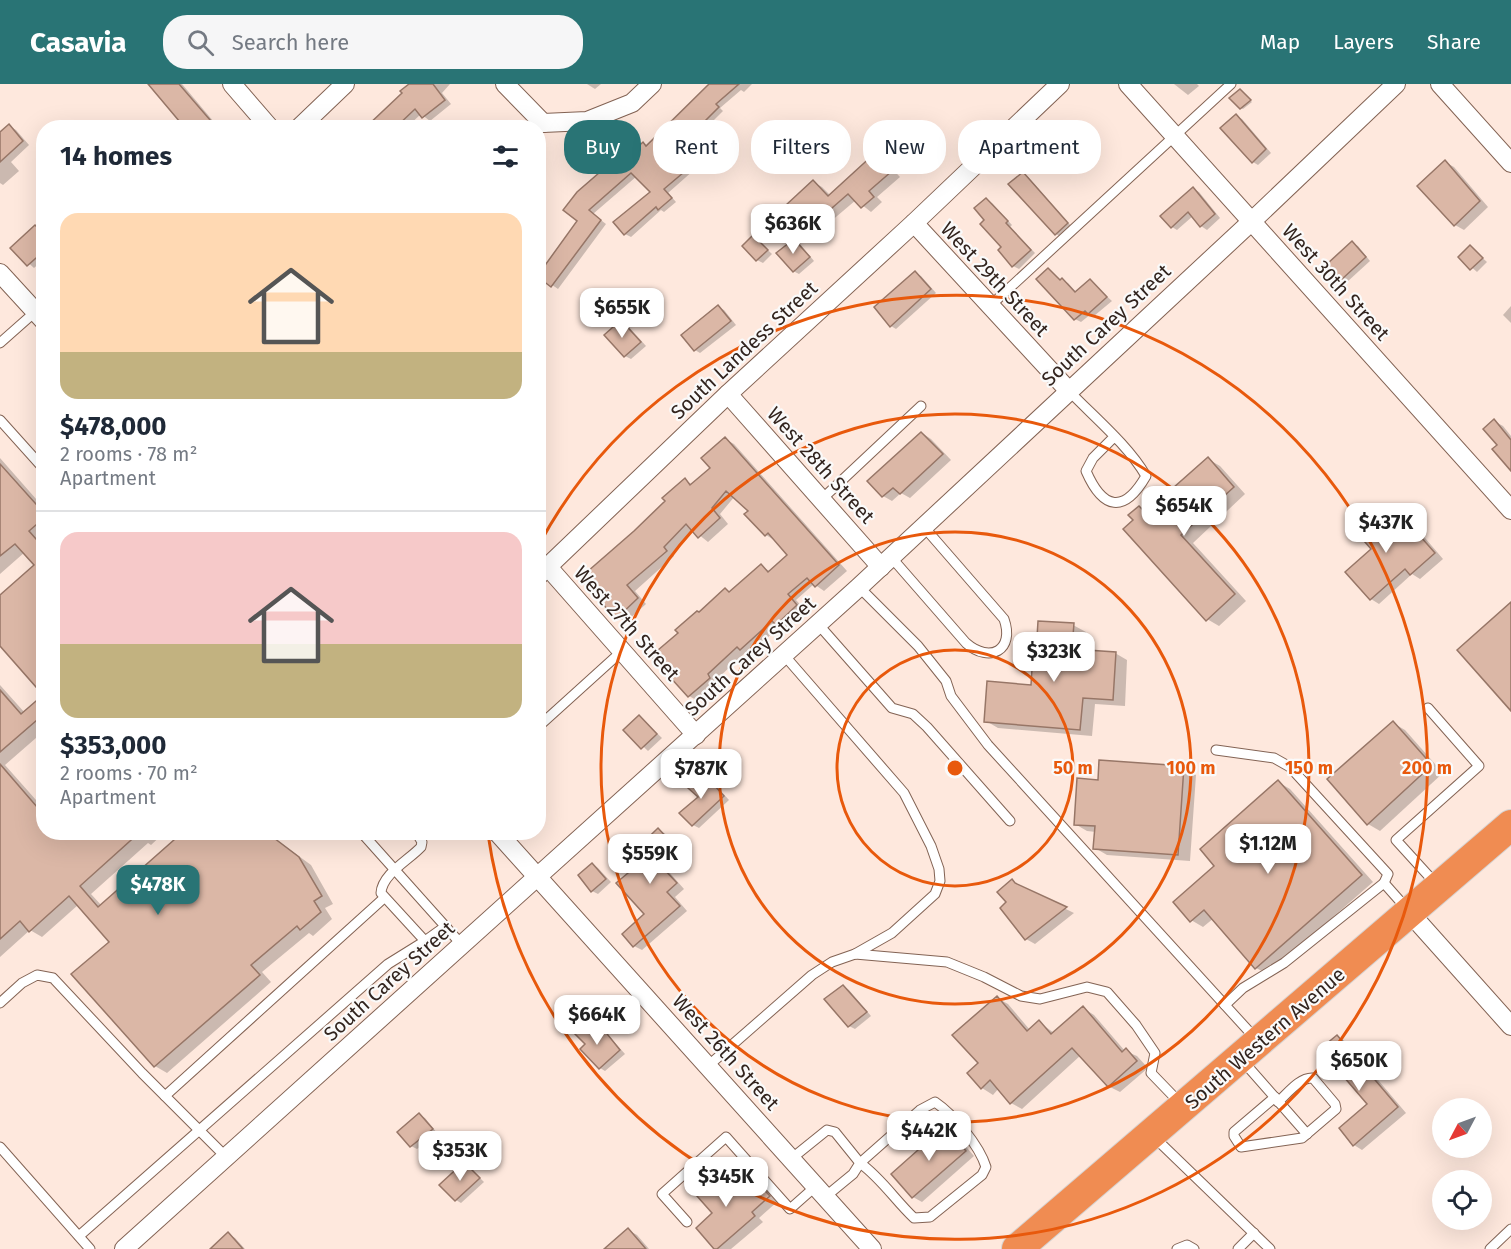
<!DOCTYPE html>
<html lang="en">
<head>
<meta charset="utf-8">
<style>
	:root { --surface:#fff; --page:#f6f6f7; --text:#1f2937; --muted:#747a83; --line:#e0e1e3; --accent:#297475 }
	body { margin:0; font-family:"Fira Sans",sans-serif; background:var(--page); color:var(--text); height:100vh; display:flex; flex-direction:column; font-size:22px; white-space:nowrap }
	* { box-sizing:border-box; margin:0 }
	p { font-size:20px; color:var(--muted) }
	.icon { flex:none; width:33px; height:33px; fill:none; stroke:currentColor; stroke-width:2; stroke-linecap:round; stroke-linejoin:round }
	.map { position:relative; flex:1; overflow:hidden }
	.details { position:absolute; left:36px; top:36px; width:510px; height:720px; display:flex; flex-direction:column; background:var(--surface); border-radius:24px; box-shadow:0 6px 24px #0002 }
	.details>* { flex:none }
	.guide { position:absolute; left:564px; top:36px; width:570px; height:54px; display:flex; gap:12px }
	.needle { width:39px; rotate:229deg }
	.fabs { position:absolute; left:1432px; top:1014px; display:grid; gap:12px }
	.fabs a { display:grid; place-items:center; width:60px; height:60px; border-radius:50%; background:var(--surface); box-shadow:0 6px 24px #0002; font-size:30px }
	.price { position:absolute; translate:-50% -51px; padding:0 14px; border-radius:12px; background:#fff; color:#222; font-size:20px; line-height:39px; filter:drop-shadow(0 2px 3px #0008) }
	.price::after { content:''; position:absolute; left:50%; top:36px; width:18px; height:14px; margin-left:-9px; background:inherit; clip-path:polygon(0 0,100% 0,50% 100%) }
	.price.on { background:var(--accent); color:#fff }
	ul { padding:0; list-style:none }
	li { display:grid; align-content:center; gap:12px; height:318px; padding:0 24px }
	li+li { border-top:2px solid var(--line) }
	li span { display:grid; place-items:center; height:186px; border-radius:18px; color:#555 }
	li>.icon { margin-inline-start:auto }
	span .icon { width:108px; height:108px; fill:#fffc; stroke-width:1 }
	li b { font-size:26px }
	h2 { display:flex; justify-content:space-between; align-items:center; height:72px; padding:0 24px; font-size:26px }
	.tag { padding:0 21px; border-radius:24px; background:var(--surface); box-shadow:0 6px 24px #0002; font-size:21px; line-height:54px }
	.tag.on { background:var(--accent); color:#fff }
	header { display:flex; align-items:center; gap:36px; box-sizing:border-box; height:84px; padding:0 30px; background:var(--accent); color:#fff }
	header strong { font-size:28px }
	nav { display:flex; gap:33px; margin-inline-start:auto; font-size:21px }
	.search { width:420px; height:54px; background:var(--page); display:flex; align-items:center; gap:15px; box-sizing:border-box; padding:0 21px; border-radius:24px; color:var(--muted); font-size:22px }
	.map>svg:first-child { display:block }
</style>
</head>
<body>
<header>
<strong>Casavia</strong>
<div class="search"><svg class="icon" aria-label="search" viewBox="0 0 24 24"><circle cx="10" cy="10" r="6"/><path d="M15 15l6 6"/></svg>Search here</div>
<nav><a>Map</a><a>Layers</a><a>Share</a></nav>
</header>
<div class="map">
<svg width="1511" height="1165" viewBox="0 0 1511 1165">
	<rect width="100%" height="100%" fill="#fee8dd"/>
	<g fill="#0003">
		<path d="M149 0H182L219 44H188Z"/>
		<path d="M411 0H450L442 9 451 20 430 37 421 30 406 44H366L404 10Z"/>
		<path d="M587 0H601L595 5Z"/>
		<path d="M711 0H752L744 8 741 6 720 24 723 27 679 71 694 86 668 109 676 118 664 128 661 126 631 153 625 150 652 108 637 92 593 130 606 140 558 205 539 192 579 137 607 84 614 88 643 60 648 63Z"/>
		<path d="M1174 0H1197L1199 2 1188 11Z"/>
		<path d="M1242 9 1252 18 1243 25 1241 24Z"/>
		<path d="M1236 32 1242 35 1271 69 1258 81 1253 78Z"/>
		<path d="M9 42 16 46 29 61 11 78 19 87 3 101 0 99V50Z"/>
		<path d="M875 71 884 76 900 93 877 113 882 118 871 128 856 116 817 149 809 144 813 98 822 103 831 112Z"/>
		<path d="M1445 78 1454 83 1488 123 1464 146 1455 141Z"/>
		<path d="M1023 89 1028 93 1072 143 1061 153 1056 150Z"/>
		<path d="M1193 105 1199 108 1220 134 1207 146 1201 142 1193 132 1177 146 1172 143Z"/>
		<path d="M986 116 992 119 1012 141 1010 143 1035 169 1019 185 1013 182 1000 166 1003 163 986 137Z"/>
		<path d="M36 143 44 149V175L34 184 12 164Z"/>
		<path d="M754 153 772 170 763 179 757 176Z"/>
		<path d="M794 157 800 160 814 177 799 190 793 187Z"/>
		<path d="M1352 159 1358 162 1370 177 1347 198 1342 195Z"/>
		<path d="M1470 163 1487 178 1477 188 1460 173Z"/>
		<path d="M1049 186 1061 196 1068 199 1077 209 1090 197 1112 217 1094 232 1091 230 1081 238 1075 235Z"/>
		<path d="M915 189 921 192 936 209 896 245 891 242Z"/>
		<path d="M1511 222V239L1503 231Z"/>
		<path d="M718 223 724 226 736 241 700 269 695 266Z"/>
		<path d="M621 238 627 241 646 262 631 275 625 272Z"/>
		<path d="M1494 337 1503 342 1511 352V383L1499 361Z"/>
		<path d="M922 349 931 355 951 376 910 414 901 409 892 417 883 412Z"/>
		<path d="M725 355 734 360 847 487 824 507 814 500 796 516 805 526 785 545 780 542 750 570 746 568 716 596 718 599 698 617 689 612 700 530 730 509 761 482 771 488 789 472 774 456 766 451 751 427 735 412 720 430 728 440 708 458 693 446 672 469 674 472 635 507 646 520 626 538 617 533 635 448 667 417 685 396 693 401 712 384Z"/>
		<path d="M0 374 44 424V452L40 455 44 459V609L0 560V513L36 482 25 468 0 490Z"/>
		<path d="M1208 375 1220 382 1245 410 1193 459 1246 517 1219 542 1207 535 1135 436 1139 423 1145 427 1157 421Z"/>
		<path d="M1369 428 1378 433 1392 449 1405 437 1414 441 1443 475 1420 495 1412 490 1379 520 1371 515 1347 488 1373 465Z"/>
		<path d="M1073 541 1086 548 1084 567 1115 569 1127 576 1125 622 1095 620 1092 652 998 644 986 637 1032 602 1037 588Z"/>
		<path d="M0 601 25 629 44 612V647L5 681 44 725V748H165L151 761 148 759 91 810 102 822 185 748H237L241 753 274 754 311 781 333 820 325 824 332 835 313 852 309 849 262 888 271 898 167 989 155 982 74 890 111 858 78 821 42 853 30 846 0 873Z"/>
		<path d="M640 633 662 654 648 667 626 646Z"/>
		<path d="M1393 639 1405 646 1443 689 1380 747 1368 740Z"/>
		<path d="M1184 684 1196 691 1190 777 1107 771 1095 764 1096 748 1087 747 1075 740 1099 697Z"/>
		<path d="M704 692 710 695 729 716 699 744 693 741Z"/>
		<path d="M1278 698 1290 705 1373 798 1268 890 1256 884 1214 834 1203 843 1191 836 1216 782Z"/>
		<path d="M659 746 667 751 687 773 669 788 684 805 675 813 687 827 642 866 634 862 646 830 636 784Z"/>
		<path d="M593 780 598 784 611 798 598 810 592 807Z"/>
		<path d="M1012 797 1023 804 1074 829 1035 860 1026 855 1008 818Z"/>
		<path d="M843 902 849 906 871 932 855 945 849 942Z"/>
		<path d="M997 914 1008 920 1030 946 1039 938 1054 949 1083 924 1094 931 1125 967 1137 972 1148 984 1120 1008 1108 1002 1081 971 1022 1025 1011 1019 999 1004 993 1011 982 1004 980 980Z"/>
		<path d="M588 940 601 951 604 948 609 952 625 970 605 987 600 984 587 960Z"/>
		<path d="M1337 952 1346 958 1406 1029 1362 1066 1354 1061 1369 1020Z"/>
		<path d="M419 1031 425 1034 437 1049 417 1065 411 1062 399 1048Z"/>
		<path d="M945 1044 954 1049 974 1072 922 1118 913 1113 893 1090Z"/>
		<path d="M465 1079 484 1098 461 1119 456 1116Z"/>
		<path d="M708 1088 717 1093 733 1112 753 1095 762 1100 777 1118 759 1134 763 1138 731 1165H716Z"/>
		<path d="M628 1146 637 1151 649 1165H606Z"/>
		<path d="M228 1150 235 1154 245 1165H212Z"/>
	</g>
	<g fill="#dbb7a6" stroke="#977667" stroke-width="1.5">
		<path d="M148 0H179L217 44H185Z"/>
		<path d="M409 0H433L445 16 422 34 415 25 395 44H365L402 9 400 7Z"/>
		<path d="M709 0H739L716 20 719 23 675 67 690 83 664 105 672 114 658 126 656 123 624 151 613 138 650 108 631 89 589 126 601 136 551 203 538 193V191L577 137 563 126 577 108 607 82 612 87 643 58 646 62Z"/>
		<path d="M1240 5 1251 16 1240 25 1229 14Z"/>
		<path d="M1236 30 1266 65 1252 79 1220 44Z"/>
		<path d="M9 40 23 57 0 78V48Z"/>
		<path d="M875 69 892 87 869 107 874 113 861 124 848 110 808 145 786 121 813 96 828 112Z"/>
		<path d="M1445 76 1480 117 1454 142 1417 102Z"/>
		<path d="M1023 88 1068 139 1055 151 1008 100Z"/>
		<path d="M1193 103 1215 130 1200 143 1188 128 1171 144 1160 132Z"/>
		<path d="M986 114 1008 137 1006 139 1031 166 1012 183 998 166 1001 163 980 140 984 136 974 124Z"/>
		<path d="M35 141 44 150V167L27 182 10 164Z"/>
		<path d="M753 151 768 166 756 177 742 162Z"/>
		<path d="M794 155 810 173 793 188 776 169Z"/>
		<path d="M1352 157 1366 173 1341 196 1327 180Z"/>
		<path d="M1470 161 1483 174 1470 186 1458 173Z"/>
		<path d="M1048 184 1060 196 1062 194 1075 208 1090 195 1107 213 1088 230 1085 227 1074 236 1036 195Z"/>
		<path d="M915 187 931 205 890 243 874 223Z"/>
		<path d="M718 221 731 237 694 267 681 251Z"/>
		<path d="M621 236 641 258 624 273 604 251Z"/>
		<path d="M1494 335 1511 356V387L1492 365 1497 361 1483 345Z"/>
		<path d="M921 348 943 370 900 410 893 404 882 413 867 397Z"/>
		<path d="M725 353 839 481 815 503 807 494 788 510 797 521 776 541 772 537 740 566 737 563 708 590 710 594 688 613 651 572 678 549 675 546 697 527 699 528 725 504 729 508 761 480 768 488 787 471 768 449 765 452 744 430 748 427 726 407 712 424 720 434 698 454 686 440 664 463 667 467 627 501 638 514 616 535 580 494 634 447 665 417 662 414 685 394 690 401 710 384 701 374Z"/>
		<path d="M1208 373 1234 403 1181 451 1235 510 1206 537 1123 445 1133 436 1128 431 1139 422 1143 426 1153 417 1156 419Z"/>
		<path d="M0 380 44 429V434L29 447 44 464V630L0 668V606L21 630 43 611 0 562V511L34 481 15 460 0 472Z"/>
		<path d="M1369 426 1389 449 1405 435 1435 469 1410 491 1405 485 1370 516 1345 488 1371 465 1351 442Z"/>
		<path d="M1511 518V627L1457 566Z"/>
		<path d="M1038 537 1074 539 1072 565 1116 568 1113 616 1083 614 1080 646 984 638 987 597 1031 601 1032 585 1035 586Z"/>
		<path d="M639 631 657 650 641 665 623 646Z"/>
		<path d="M1393 637 1432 681 1367 741 1327 695Z"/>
		<path d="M1099 676 1184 682 1178 771 1093 765 1095 742 1074 741 1077 694 1098 696Z"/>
		<path d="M0 680 44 731V748H140L80 802 98 823 183 748H233L238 754 244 748H266L299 773 322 812 314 817 321 828 300 846 297 842 251 881 260 891 154 983 71 890 109 858 69 812 29 848 20 837 0 855Z"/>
		<path d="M704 690 724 712 692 742 679 729 698 713 688 704Z"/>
		<path d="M1278 696 1362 791 1255 885 1204 826 1190 838 1173 818 1214 782 1200 765Z"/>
		<path d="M658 744 680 768 662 783 677 799 667 808 680 822 633 863 622 850 644 830 616 799 634 784 626 775Z"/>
		<path d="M592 779 606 795 591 808 578 791Z"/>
		<path d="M1012 795 1015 799 1067 823 1025 856 1000 824 1006 818 997 808Z"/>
		<path d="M843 901 867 928 848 943 824 915Z"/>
		<path d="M997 912 1027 947 1039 936 1051 950 1083 922 1122 968 1126 964 1137 977 1108 1003 1072 964 1010 1020 990 996 981 1005 967 989 978 979 952 951Z"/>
		<path d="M588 939 600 950 604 946 620 966 599 985 580 965 585 960 575 950Z"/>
		<path d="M1337 951 1398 1023 1353 1062 1339 1044 1367 1020 1320 965Z"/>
		<path d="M419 1029 433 1045 410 1063 397 1048Z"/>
		<path d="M945 1042 966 1067 912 1114 891 1090Z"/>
		<path d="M464 1078 480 1094 455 1117 439 1101Z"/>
		<path d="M708 1086 730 1112 752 1093 770 1112 752 1128 755 1132 717 1165H714L696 1144 712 1129 689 1103Z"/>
		<path d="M628 1144 646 1165H604Z"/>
		<path d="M228 1148 243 1165H210Z"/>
	</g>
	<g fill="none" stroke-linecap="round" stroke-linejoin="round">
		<g stroke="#836354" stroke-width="11">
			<g id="service">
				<path d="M990 222 1231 0"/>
				<path d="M0 259 35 228"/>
				<path d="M1069 307C1094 333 1128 361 1146 392 1124 430 1103 426 1086 387L1093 374 1114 353"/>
				<path d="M0 336 44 385"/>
				<path d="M822 415 921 322"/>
				<path d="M891 473 966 559C990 580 1015 566 1004 535L924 443"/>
				<path d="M859 503 918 562 946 597 951 612 988 661 1255 954"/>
				<path d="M818 540 892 624 913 630 927 643 1010 737"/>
				<path d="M784 571 904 709 931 762 939 785 940 797 935 810 892 849 855 870"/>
				<path d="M1428 624 1479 682 1396 756 1436 800"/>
				<path d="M538 643 622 567"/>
				<path d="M1216 666 1274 674 1290 683 1388 790 1384 799"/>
				<path d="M361 748 462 861"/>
				<path d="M416 748 422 758 421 763C409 776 382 790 381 809L425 857 446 842"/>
				<path d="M0 919 22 899 37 891 53 894 142 989 226 1073"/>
				<path d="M1225 921 1243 904 1284 879 1384 799 1407 825"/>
				<path d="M1242 976 1307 1050"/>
				<path d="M708 982 812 891 832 878 855 870 947 878 984 893 1021 912 1040 915 1087 903 1107 908 1136 941 1155 969 1151 989 1180 1019"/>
				<path d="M165 1012 384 814"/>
				<path d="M1275 1013 1234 1048V1052L1241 1063 1302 1054 1336 1025 1335 1020 1313 994C1300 993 1288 1009 1278 1018"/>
				<path d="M935 1018C954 1031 979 1061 986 1083L982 1091 930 1133 914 1134C895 1116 881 1094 860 1079L920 1026Z"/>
				<path d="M1153 1052 1270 1165"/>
				<path d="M0 1063 90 1165"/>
				<path d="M791 1075 827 1046 835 1048 860 1079 853 1090 825 1113"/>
				<path d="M687 1138 662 1110 726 1053 790 1125 816 1102"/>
				<path d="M79 1152 388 880 425 857"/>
				<path d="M1177 1165 1187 1161 1194 1165"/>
				<path d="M1238 1165 1254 1149"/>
				<path d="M1490 1165 1511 1145"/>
			</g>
		</g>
		<g stroke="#836354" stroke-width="20">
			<g id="minor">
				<path d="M232 0 270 44"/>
				<path d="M505 0 543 39"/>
				<path d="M1128 0 1511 426"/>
				<path d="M1440 0 1511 79"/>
				<path d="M543 39 587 37 632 19 652 0"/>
				<path d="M299 44 345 0"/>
				<path d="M914 139 1069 307"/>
				<path d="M0 189 44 237"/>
				<path d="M728 310 881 483"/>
				<path d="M548 483 696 651"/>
				<path d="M538 492 728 310 914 139 1060 0"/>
				<path d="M497 748 872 1165"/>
				<path d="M1410 829 1511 942"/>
				<path d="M124 1165 859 503 1252 137 1396 0"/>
			</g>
		</g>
		<g stroke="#d6d3d2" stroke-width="32">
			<path id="trunk" d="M1017 1165 1511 741"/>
		</g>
		<use href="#service" stroke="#fff" stroke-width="9"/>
		<use href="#minor" stroke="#fff" stroke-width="18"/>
		<use href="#trunk" stroke="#f08c52" stroke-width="30"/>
	</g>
	<g fill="none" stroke="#e8590c" stroke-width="3">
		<circle cx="955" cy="684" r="118"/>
		<circle cx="955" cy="684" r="236"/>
		<circle cx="955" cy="684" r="354"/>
		<path d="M540 459A472 472 0 1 1 488 750"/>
	</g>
	<g text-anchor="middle" stroke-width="4.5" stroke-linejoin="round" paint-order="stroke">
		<g font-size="20" fill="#32241e" stroke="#fafafa">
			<text transform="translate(995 195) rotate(47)" y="7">West 29th Street</text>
			<text transform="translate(1336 198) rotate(48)" y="7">West 30th Street</text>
			<text transform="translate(1106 241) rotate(-43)" y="7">South Carey Street</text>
			<text transform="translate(744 266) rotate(-43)" y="7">South Landess Street</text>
			<text transform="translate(821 381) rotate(48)" y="7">West 28th Street</text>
			<text transform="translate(627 539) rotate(48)" y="7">West 27th Street</text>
			<text transform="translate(750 572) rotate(-42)" y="7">South Carey Street</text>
			<text transform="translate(389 897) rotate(-42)" y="7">South Carey Street</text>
			<text transform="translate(1265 954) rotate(-41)" y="7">South Western Avenue</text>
			<text transform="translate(726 968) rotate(48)" y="7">West 26th Street</text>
		</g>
	</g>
	<circle cx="955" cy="684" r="9" fill="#e8590c" stroke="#fafafa" stroke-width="3"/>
	<g font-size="18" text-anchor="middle" font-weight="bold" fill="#e8590c" stroke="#fafafa" stroke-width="4.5" stroke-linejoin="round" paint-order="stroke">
		<text x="1073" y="690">50 m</text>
		<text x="1191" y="690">100 m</text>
		<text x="1309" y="690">150 m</text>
		<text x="1427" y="690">200 m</text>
	</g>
</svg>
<div class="fabs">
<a><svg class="needle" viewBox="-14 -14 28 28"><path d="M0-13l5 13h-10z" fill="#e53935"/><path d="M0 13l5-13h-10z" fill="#747a83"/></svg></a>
<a><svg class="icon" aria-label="locate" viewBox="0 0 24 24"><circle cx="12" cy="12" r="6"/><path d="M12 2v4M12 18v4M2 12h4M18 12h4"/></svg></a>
</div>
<b class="price" style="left:793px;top:171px">$636K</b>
<b class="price" style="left:622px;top:255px">$655K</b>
<b class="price" style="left:1184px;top:453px">$654K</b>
<b class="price" style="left:1386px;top:470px">$437K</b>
<b class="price" style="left:1054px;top:599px">$323K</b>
<b class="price" style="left:701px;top:716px">$787K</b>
<b class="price" style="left:1268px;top:791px">$1.12M</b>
<b class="price" style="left:650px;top:801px">$559K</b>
<b class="price on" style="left:158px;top:832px">$478K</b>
<b class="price" style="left:597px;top:962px">$664K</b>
<b class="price" style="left:1359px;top:1008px">$650K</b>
<b class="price" style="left:929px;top:1078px">$442K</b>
<b class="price" style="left:460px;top:1098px">$353K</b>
<b class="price" style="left:726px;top:1124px">$345K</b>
<div class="guide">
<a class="tag on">Buy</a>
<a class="tag">Rent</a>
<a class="tag">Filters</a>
<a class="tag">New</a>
<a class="tag">Apartment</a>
</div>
<section class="details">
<h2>14 homes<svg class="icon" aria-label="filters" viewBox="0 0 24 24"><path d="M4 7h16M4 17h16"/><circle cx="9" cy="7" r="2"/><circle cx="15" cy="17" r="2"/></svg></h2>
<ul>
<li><span style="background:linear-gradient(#ffd9b3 75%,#c2b280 0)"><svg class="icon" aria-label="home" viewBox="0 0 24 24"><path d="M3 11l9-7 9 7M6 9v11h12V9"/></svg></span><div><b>$478,000</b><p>2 rooms · 78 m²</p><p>Apartment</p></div></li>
<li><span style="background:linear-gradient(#f6c9c9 60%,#c2b280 0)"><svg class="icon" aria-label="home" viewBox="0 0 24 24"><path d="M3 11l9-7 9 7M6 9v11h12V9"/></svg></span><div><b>$353,000</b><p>2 rooms · 70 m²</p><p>Apartment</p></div></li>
</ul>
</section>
</div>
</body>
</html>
